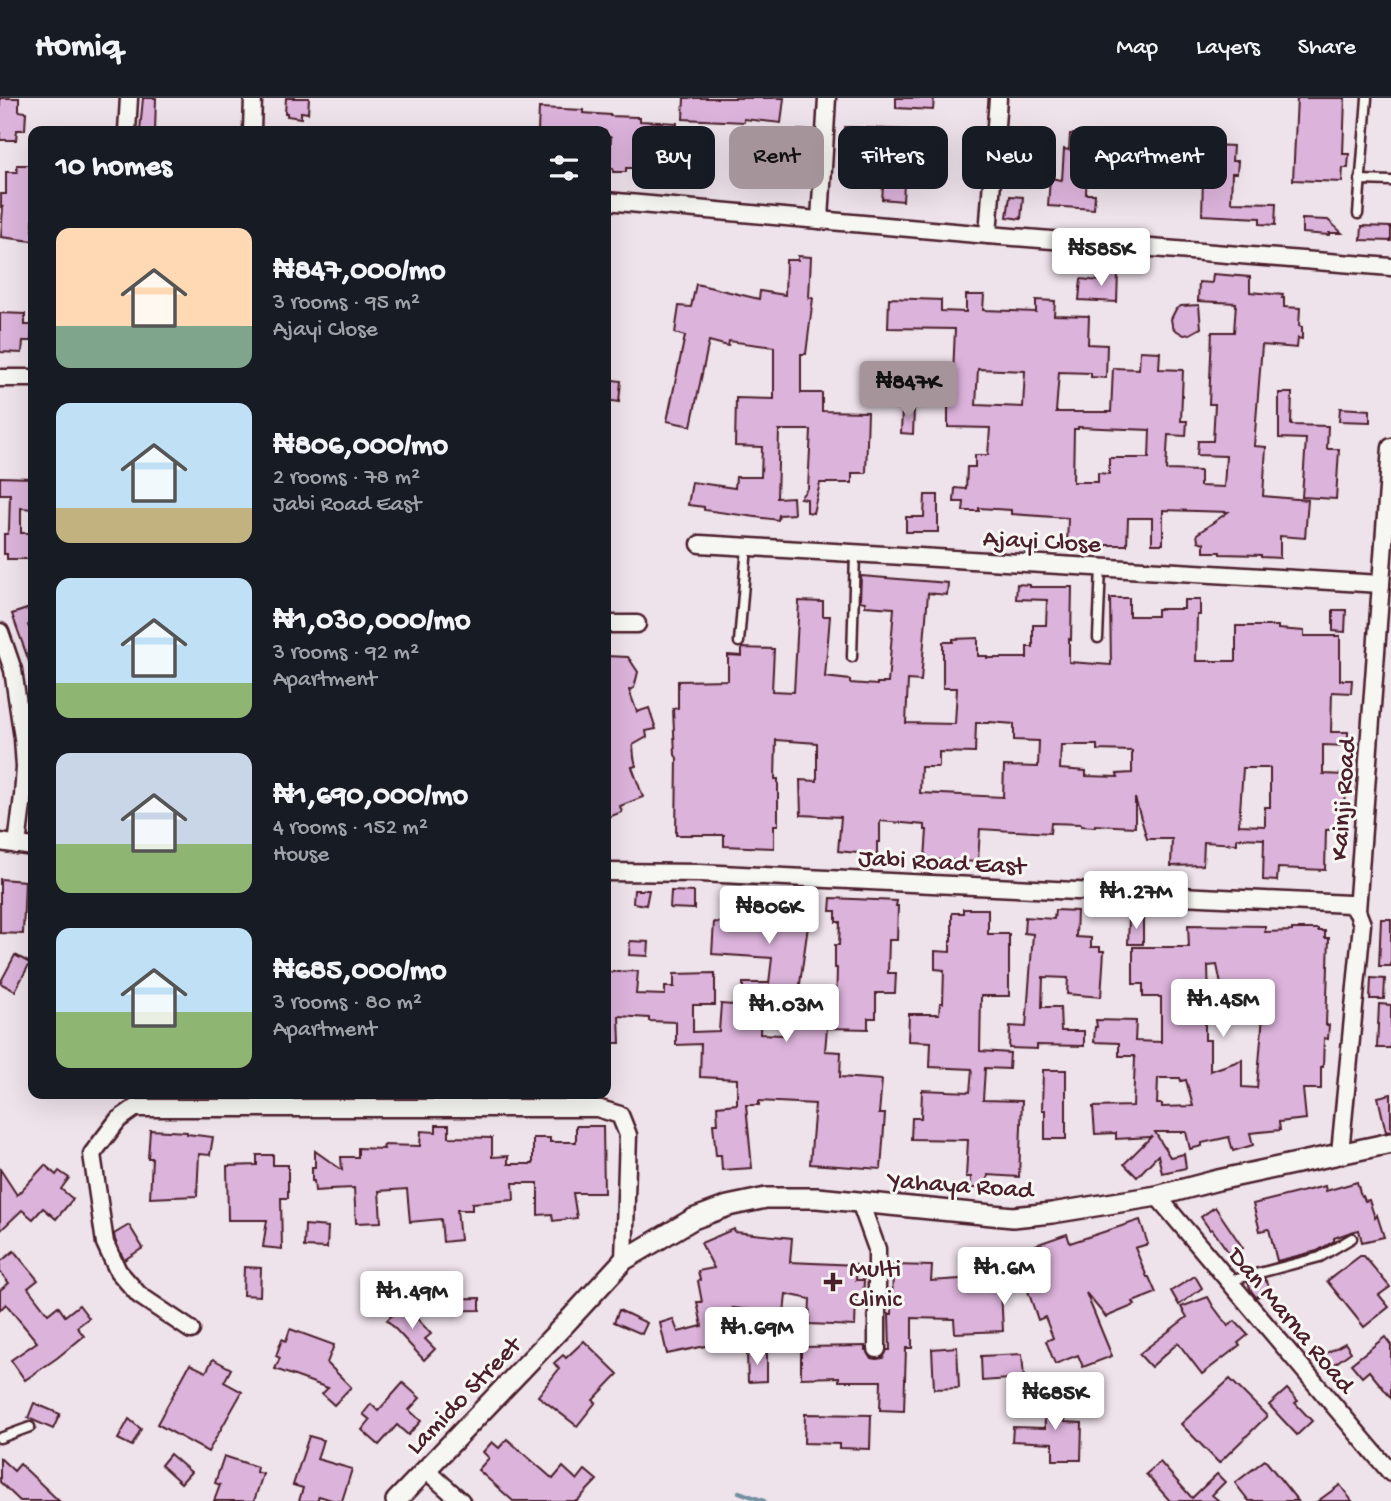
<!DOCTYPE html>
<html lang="en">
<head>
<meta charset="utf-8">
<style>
	:root { --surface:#171b24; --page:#242831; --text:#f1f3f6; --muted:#9ea1a6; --line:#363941; --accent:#a6949b }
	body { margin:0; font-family:"Gochi Hand",sans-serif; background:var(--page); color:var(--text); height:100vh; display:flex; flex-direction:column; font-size:26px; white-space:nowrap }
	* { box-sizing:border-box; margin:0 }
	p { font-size:23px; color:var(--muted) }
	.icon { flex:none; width:38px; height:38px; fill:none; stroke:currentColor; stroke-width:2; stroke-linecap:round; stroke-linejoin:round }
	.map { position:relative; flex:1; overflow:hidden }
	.panel { position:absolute; left:28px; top:28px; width:583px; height:973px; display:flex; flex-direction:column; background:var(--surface); border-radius:14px; box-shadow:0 7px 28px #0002 }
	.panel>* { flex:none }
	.top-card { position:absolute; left:632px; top:28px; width:653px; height:63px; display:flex; gap:14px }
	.price { position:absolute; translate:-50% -60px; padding:0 16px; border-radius:7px; background:#fff; color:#222; font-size:23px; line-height:46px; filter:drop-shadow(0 2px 4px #0008) }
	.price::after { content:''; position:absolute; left:50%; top:42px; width:21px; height:16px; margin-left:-10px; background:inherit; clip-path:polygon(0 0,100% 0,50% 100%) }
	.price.selected { background:var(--accent); color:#111 }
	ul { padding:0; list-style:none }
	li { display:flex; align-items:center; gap:21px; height:175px; padding:0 28px }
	li span { display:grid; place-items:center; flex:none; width:196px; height:140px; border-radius:14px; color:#555 }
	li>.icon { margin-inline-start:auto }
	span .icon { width:84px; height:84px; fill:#fffc; stroke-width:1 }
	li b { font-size:30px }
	h2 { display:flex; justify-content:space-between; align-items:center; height:84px; padding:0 28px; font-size:30px }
	.chip { padding:0 24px; border-radius:14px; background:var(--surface); box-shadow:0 7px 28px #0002; font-size:24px; line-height:63px }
	.chip.selected { background:var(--accent); color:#111 }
	header { display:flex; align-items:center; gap:42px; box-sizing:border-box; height:98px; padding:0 35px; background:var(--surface); border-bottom:2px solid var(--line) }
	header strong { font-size:33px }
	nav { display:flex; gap:38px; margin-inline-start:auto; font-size:24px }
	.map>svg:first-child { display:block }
</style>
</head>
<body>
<header>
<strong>Homiq</strong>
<nav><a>Map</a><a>Layers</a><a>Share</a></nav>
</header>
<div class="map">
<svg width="1391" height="1403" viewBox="0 0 1391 1403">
	<rect width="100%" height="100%" fill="#eee2eb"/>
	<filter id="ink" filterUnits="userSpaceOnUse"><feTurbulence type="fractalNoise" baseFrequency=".0143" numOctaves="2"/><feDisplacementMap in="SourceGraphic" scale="14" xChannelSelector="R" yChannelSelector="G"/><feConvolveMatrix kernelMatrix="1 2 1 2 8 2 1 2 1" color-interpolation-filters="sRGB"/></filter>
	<g filter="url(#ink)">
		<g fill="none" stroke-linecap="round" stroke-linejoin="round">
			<path stroke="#7390a1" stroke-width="4.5" d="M739 1394 764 1403"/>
		</g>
		<g fill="#dcb3db" stroke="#4a1f2b" stroke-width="2" fill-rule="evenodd">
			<path d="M0 0H19V13L26 14 25 32H17L16 42H0Z"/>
			<path d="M143 0H156L155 33H140Z"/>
			<path d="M286 0H309L308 15 301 14V20L287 18V15H285Z"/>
			<path d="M684 0H784L781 25 744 21V24L683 21Z"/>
			<path d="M896 0H934L933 12 896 10Z"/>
			<path d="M1297 0H1345L1343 56H1349L1348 70H1343L1342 84 1293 82Z"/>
			<path d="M539 10 583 12V15L610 17V18L637 19V20H640V23L677 25 675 73H677L675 90 660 88 662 64H660L661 60H637V70H626V74H613V70H610L611 39H606V33H538Z"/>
			<path d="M845 29 907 32 903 103 882 101 885 66 844 64Z"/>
			<path d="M798 32 814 33 812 48 797 47Z"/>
			<path d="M1070 36 1132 39V57H1136V69H1131V77L1112 76V67L1087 66 1086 96H1095L1094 111 1048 108 1050 80 1062 82 1064 51 1069 52Z"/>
			<path d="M1170 45 1233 48 1232 63H1238L1237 75H1232L1231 104 1276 105 1275 127 1260 126V120L1202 117 1203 80 1169 79V71H1165V58H1170Z"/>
			<path d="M17 67H33V143L1 139 3 109H1V96H6V74H17Z"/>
			<path d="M1010 98 1023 99 1021 121 1007 119Z"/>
			<path d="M1302 121 1328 122 1342 135H1329V137L1302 135Z"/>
			<path d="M1362 128 1391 129V143L1361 142Z"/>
			<path d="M798 158 811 159 809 200H813L806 256H801V295H822V313L868 314 866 375H852V385H820L813 415 807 414V401L800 400 808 390 811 332H779L777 400 793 399 794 416 779 417 778 422 704 412V409L688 407 692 384 735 390 736 379H761L762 349 735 348 736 300 774 301V249L729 243 728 248 709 243 691 328 667 323 685 238 675 235 679 208 691 209 696 186 759 201 760 193 785 197 786 162H798Z"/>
			<path d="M1100 172 1118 173 1117 204 1079 202 1081 181 1100 183Z"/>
			<path d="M1213 176 1250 179V194L1283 197 1282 200H1284V209L1300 210 1299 228 1302 229V241L1298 240 1297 250 1262 247 1254 348 1266 349 1263 398 1308 402 1305 440 1280 438V460L1261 459V457L1220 456V454H1204V445L1198 443 1197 436 1228 414 1163 412V446H1152V420H1128L1127 447H1106V450L1067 448 1068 420 1011 416V412L979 410V413H963L964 404H954L955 390 966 391 967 369H975V357H988L990 330 948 329V291L920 290 921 275 953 276 955 231 888 230 889 200 941 202V213L966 214V197H984L983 212 1036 214V202L1055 203 1054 217 1089 218 1088 246 1107 247 1106 280 1091 279V275L1059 274 1056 314H1111L1113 270 1139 271 1140 253 1160 254 1159 271 1183 272 1181 323H1187L1186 338 1168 337 1166 372 1200 373V388L1224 389 1226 358 1197 357 1198 343H1213L1215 306H1209L1212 234H1234L1236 205 1198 203 1199 184 1212 185ZM978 271 1025 273 1023 309 976 307ZM1078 329 1150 332 1149 360H1109V376L1098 375V384H1073L1074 331H1078Z"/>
			<path d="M1199 207 1201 230 1190 236 1184 237 1174 231 1172 227 1171 221 1176 211 1181 208Z"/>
			<path d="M0 215 25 216V227H32L31 243H23L22 255 0 254Z"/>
			<path d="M606 281 621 283 619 304 606 302Z"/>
			<path d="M1279 295H1292L1291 327 1328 328 1327 351H1339L1336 401 1302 399 1306 341 1279 340Z"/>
			<path d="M1340 310 1370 312V324L1339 323Z"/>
			<path d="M902 311H914L913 336 901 335Z"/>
			<path d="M0 379 33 380V411L21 410V435H33V461H7V456H4V436H7L9 431 10 396H0Z"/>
			<path d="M925 397H938V434H906V419H924Z"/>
			<path d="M861 478 948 485 947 497 928 495 921 583 908 582 906 625 955 626 957 590H943V544H953V541L978 540V558H987V560H1027V549H1033V527H1046L1047 502 1016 501 1017 486 1030 487V489H1072L1071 542 1069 541V564L1111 567 1110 500H1129V518H1157V511H1184V502H1200V517H1197L1196 563H1236V528H1278V531L1304 533V538H1340V582H1352L1351 595 1332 594 1331 634H1348V648L1323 647V676L1345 677 1344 731 1326 732 1325 772 1278 770 1277 783 1263 782 1264 741 1237 740V746L1204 744 1203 767 1171 768 1172 741H1147L1135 700V729L1095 727V729L1081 728V726L1051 725 1050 735 980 731 978 764 925 761 927 732H925V727L880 723V744H877V757L838 753 841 719 801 717 800 682 817 683V645L776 642 775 681H778V727H774V750L724 748V737H676L677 660 675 657 673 611 678 610V583L728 582V557L742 558V550L774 551 772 593 794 594 799 503 823 504V518H830L825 579 850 582V585L877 587V585H888L894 510 865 508V504L860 503ZM990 624 1014 626V642L1039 643 1038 669 1004 668 1003 699 920 695 921 669H939V654L975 655 976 625H989ZM1061 647H1097V652L1132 653V675L1117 676 1118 679 1086 678V673L1060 671ZM1243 670H1270V709H1265V728L1239 727Z"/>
			<path d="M33 509V525L28 527 33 541V572H32L12 516Z"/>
			<path d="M1333 512H1346L1345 534 1333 533Z"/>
			<path d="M606 558 628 559 638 574 634 590 629 592 637 614 649 610 656 631 646 633 647 639 633 647 634 659 636 668 632 669 643 699 620 708 622 714 606 720Z"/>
			<path d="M0 781 25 783 23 836 0 835Z"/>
			<path d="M634 792H649L646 807 633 805Z"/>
			<path d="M671 793 694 794V811L670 810Z"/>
			<path d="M831 800 897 803 896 808H898L897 842H889L888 875H896L895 895H876V920H868V931L827 930 825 953 841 954 840 979 882 982 879 1016H885L881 1071 810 1066 815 1006 759 1003V1007H746L752 1070 722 1072 721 1057H716L713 1026H718L717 1008 737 1006V981L700 979 701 946 676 947V924L649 923V920L619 918 620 945H606V874L638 873 636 896 665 897V889H674V876L715 875V907H693V934L719 933 721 906 761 909 760 936 783 937 788 902 809 905 808 907 836 910 837 870H835V847H839L840 824H836V813H830Z"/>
			<path d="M776 804 805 806 804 816H812L811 828H808L798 900 743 892V885H769L772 860 712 856 714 824 724 825V819L775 822Z"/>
			<path d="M963 811H988V836H1009V898H981L980 953 1010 955 1009 971 985 970 983 1002 1022 1003 1019 1079 988 1077 987 1090H971V1079H966L968 1042 911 1041 912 1020H921L922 992 970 994 972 971 930 969 931 944 908 943 909 916H939L940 905H943L944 872 935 871V853L950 854V843H952V815H963Z"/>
			<path d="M1055 812 1077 813 1076 839 1091 840V849H1100V853H1104L1101 899 1067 896 1068 880 1043 879 1042 909H1060L1061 933H1084V948L1037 947V951L1009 950 1010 928 1026 929 1033 836 1024 835 1025 819 1054 821Z"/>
			<path d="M1129 820 1143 821V846H1128Z"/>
			<path d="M1381 821H1391V868H1379Z"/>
			<path d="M1188 827 1265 828V834L1292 833V831H1318V833H1325V840H1329L1326 927H1329L1328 941 1324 940 1323 969H1321V991H1303L1306 1021 1279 1024 1280 1032 1250 1035 1253 1047 1233 1053 1229 1039 1202 1045V1048L1190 1051 1186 1034H1155L1170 1059 1184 1056 1186 1070 1162 1075 1158 1057 1137 1079 1124 1066 1151 1039 1116 1041V1035L1095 1036 1093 1009 1133 1008 1135 961 1134 958H1119V945L1094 944 1095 929H1097L1096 922 1136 923 1135 943 1161 944V899H1143V886H1133V849H1189ZM1217 867 1225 906 1241 905 1240 887 1271 889 1269 918 1263 917 1257 990 1242 989V962L1210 973V942H1205V906H1209L1208 868ZM1158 980H1180L1181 983 1186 982 1193 1008 1162 1009V1006H1157Z"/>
			<path d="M630 843 649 844 648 858 629 857Z"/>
			<path d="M15 857 30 865 15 893 0 885Z"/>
			<path d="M1371 880 1385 881 1384 901H1370Z"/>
			<path d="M1379 906 1391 907V950H1377Z"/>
			<path d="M1043 972H1066V1041H1045V1012H1042Z"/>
			<path d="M1391 996V1033L1386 1034 1378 999Z"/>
			<path d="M436 1027H449V1039L492 1040V1059L508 1058V1066H533V1040H550V1044H576V1028H603L604 1095H573L577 1120 553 1123 552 1116 538 1117V1085H513L514 1102 472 1105V1112H457L460 1142 443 1144 441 1121 410 1124 407 1091 379 1093 381 1124 356 1125 354 1090 330 1091V1092L315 1093 314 1083H312V1069H315V1053L342 1072 341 1059H358V1050L384 1051 383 1047 420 1048 421 1033 436 1034Z"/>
			<path d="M150 1032 187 1034V1036L213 1039 210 1057 199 1056 197 1098 150 1100 152 1060H148Z"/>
			<path d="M257 1057H273V1067H288V1100H281L282 1151 263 1149 267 1122H228L227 1068 257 1067Z"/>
			<path d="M45 1067 56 1077 59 1073 69 1080 61 1091 73 1101 56 1121 43 1110 33 1121 22 1112 0 1133V1071L17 1097Z"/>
			<path d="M1357 1084 1361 1098H1363L1365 1103 1369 1102 1375 1120 1377 1117 1384 1139 1362 1144 1359 1132 1351 1134 1334 1140V1143L1317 1153 1277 1163 1269 1131 1260 1133 1253 1106 1325 1088 1326 1093Z"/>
			<path d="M1215 1109 1243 1150 1232 1159 1212 1131 1210 1132 1201 1119Z"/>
			<path d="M1140 1122 1148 1146 1135 1150 1147 1179H1149L1156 1195 1133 1204 1135 1207 1106 1219 1086 1195 1112 1258 1083 1269 1078 1257 1055 1266 1046 1243 1053 1240 1045 1219 1038 1222 1026 1187 1001 1191 1003 1233 955 1235 954 1221 912 1220V1250H906L904 1313 880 1312 881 1283H839V1279L801 1280V1249L865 1248V1252H867L871 1260 876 1261 883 1260 887 1252H890L889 1216H892L893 1167 932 1168 931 1183 975 1180 974 1169 991 1168 992 1178 1032 1172 1029 1165 1040 1161 1035 1147 1067 1136 1070 1145Z"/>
			<path d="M129 1127 143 1150 124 1162 115 1142 114 1136Z"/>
			<path d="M305 1127 328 1129 327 1150 304 1149Z"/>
			<path d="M734 1131 735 1134 792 1140 790 1164 857 1167 856 1182H864L863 1202 856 1201 855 1228 809 1226 810 1201 786 1196 784 1216 733 1210 735 1218 729 1219 734 1242 667 1256 660 1225 673 1221 678 1234 702 1228 697 1204H702L698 1183 700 1182 698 1173 714 1170 701 1145Z"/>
			<path d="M14 1153 38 1182 28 1190 48 1216 58 1208 65 1218 79 1207 89 1220 77 1229 84 1238 57 1260 25 1282 11 1262 37 1244 6 1206 0 1212V1192L9 1185 0 1174V1164Z"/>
			<path d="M1360 1158H1364L1390 1189 1379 1197 1389 1209 1364 1229 1327 1183Z"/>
			<path d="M244 1169 261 1170 260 1198 243 1197Z"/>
			<path d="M1195 1178 1202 1190 1179 1207 1171 1193Z"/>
			<path d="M1264 1180 1270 1189 1266 1191 1267 1195 1256 1199 1251 1193 1248 1185Z"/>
			<path d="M1208 1199 1213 1208 1228 1228 1235 1223 1248 1237 1238 1245 1240 1247 1202 1276 1178 1245 1151 1269 1139 1256 1187 1219 1181 1209Z"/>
			<path d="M480 1200V1212L421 1213V1201Z"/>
			<path d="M404 1206 431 1236 425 1241 435 1251 424 1262 387 1222Z"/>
			<path d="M619 1212 647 1225 642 1236 614 1224Z"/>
			<path d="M290 1231 334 1247 327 1265 351 1289 334 1307 322 1296 328 1290 275 1271 280 1260 276 1258 282 1241 286 1243Z"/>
			<path d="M1385 1239 1391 1247V1300L1369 1273 1362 1279 1351 1266Z"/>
			<path d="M584 1243 618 1276 593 1302 596 1304 577 1328 538 1298 559 1271 554 1265 563 1257 566 1260Z"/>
			<path d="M1345 1245 1351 1254 1329 1270 1321 1258Z"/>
			<path d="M957 1249 959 1290 934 1291 932 1251Z"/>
			<path d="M767 1255V1283L748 1284 747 1256Z"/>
			<path d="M1022 1256 1024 1280 982 1283 981 1258Z"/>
			<path d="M213 1261 231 1271 224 1284 242 1294 208 1354 157 1326 190 1266 206 1274Z"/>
			<path d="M1230 1281 1267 1318 1219 1365 1181 1326Z"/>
			<path d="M403 1285 420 1300 409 1312 421 1323 408 1337 397 1327 379 1347 362 1332 370 1322 363 1316 371 1306 378 1313Z"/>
			<path d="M1287 1291 1298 1303 1295 1305 1312 1323 1297 1337 1269 1307Z"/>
			<path d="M1044 1298H1064L1065 1324 1082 1325 1081 1362H1053V1345L1012 1343 1013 1329 1045 1330Z"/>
			<path d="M34 1305 60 1316 53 1331 28 1320Z"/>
			<path d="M805 1316 871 1317 870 1351 839 1350V1346L804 1345Z"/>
			<path d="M129 1321 141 1331 132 1348 118 1341Z"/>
			<path d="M309 1338 323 1342 317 1361 352 1371 342 1403H335L319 1398 317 1403H299L303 1390 293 1387Z"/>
			<path d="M507 1341 553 1381 563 1369 577 1382 585 1372 597 1382 577 1403H513L478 1372 489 1360 483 1354 492 1344 499 1350Z"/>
			<path d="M170 1356 191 1374 181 1385 161 1367Z"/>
			<path d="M224 1358 257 1369 256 1374 263 1376 254 1403H214L220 1387 215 1385Z"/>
			<path d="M0 1360 14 1373 20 1366 59 1403H20L0 1384Z"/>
			<path d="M1265 1362 1298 1403H1249L1235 1385Z"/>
			<path d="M1160 1364 1192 1400 1217 1376 1225 1384 1212 1397 1219 1403H1170L1146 1376Z"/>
			<path d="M1340 1387 1352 1403H1318Z"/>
		</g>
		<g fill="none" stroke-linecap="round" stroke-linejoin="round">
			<g stroke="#4a1f2b" stroke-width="13">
				<g id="service">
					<path d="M1360 82 1391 83"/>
					<path d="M1358 116 1367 0"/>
					<path d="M1098 540 1101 469"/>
					<path d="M739 544 747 449"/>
					<path d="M852 559 855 455"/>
					<path d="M1229 1183 1320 1159 1352 1140"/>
					<path d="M0 1340 30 1329"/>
				</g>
			</g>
			<g stroke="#4a1f2b" stroke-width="21">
				<g id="minor">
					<path d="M127 33 129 0"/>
					<path d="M252 33 253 0"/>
					<path d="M606 103 988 137 1391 169"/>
					<path d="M820 122 827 0"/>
					<path d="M988 137 998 0"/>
					<path d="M0 280H33"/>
					<path d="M700 446 1381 486"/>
					<path d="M606 526H637"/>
					<path d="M0 534 13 572 23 640 25 669 23 698 17 747"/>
					<path d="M0 744 33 749"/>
					<path d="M606 774 700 775 1349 806 1357 813"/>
					<path d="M1340 1055 1362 826 1357 813 1391 349"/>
					<path d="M1157 1098 1391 1375"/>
					<path d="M860 1104 877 1151V1251"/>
					<path d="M191 1232 139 1197 118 1173 105 1145 92 1056 118 1022 135 1010H597L620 1017 628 1037 624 1162"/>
					<path d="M426 1372 461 1403"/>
				</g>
			</g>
			<g stroke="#4a1f2b" stroke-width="24">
				<path id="tertiary" d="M396 1403 566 1225 624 1162 693 1121 728 1108 766 1100H817L1013 1119 1052 1115 1157 1098 1218 1082 1391 1045"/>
			</g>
			<use href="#service" stroke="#f6f6f2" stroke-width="8"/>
			<use href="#minor" stroke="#f6f6f2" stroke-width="16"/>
			<use href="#tertiary" stroke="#f6f6f2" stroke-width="19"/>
		</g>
	</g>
	<path fill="#4a1f2b" stroke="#f6f6f2" stroke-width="2.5" d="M829.5 1173.5h7v7h7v7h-7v7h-7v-7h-7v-7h7z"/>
	<g text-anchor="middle" stroke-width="6" stroke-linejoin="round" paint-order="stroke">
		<g font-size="26" fill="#4a1f2b" stroke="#f6f6f2">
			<text transform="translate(1042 441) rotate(3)" y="9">Ajayi Close</text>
			<text transform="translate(1341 701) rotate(-86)" y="9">Kainji Road</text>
			<text transform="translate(942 762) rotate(3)" y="9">Jabi Road East</text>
			<text transform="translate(961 1085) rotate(4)" y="9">Yahaya Road</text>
			<text transform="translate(1293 1221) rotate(50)" y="9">Dan Marna Road</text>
			<text transform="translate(462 1296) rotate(-46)" y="9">Lamido Street</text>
		</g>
		<g font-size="26" fill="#4a1f2b" stroke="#f6f6f2" text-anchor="start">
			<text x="849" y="1178">Multi<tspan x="849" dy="30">Clinic</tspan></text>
		</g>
	</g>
</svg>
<b class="price" style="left:1101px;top:190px">₦585K</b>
<b class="price selected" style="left:908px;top:323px">₦847K</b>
<b class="price" style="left:1136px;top:833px">₦1.27M</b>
<b class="price" style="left:769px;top:848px">₦806K</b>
<b class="price" style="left:1223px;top:941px">₦1.45M</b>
<b class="price" style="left:786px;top:946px">₦1.03M</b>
<b class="price" style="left:1004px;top:1209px">₦1.6M</b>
<b class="price" style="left:412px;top:1233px">₦1.49M</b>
<b class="price" style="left:757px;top:1269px">₦1.69M</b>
<b class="price" style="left:1055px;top:1334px">₦685K</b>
<div class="top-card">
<a class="chip">Buy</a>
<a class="chip selected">Rent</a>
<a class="chip">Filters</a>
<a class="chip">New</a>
<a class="chip">Apartment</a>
</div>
<section class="panel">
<h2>10 homes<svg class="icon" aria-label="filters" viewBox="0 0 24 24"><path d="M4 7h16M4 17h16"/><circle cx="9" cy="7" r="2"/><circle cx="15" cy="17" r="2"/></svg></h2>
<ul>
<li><span style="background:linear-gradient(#ffd9b3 70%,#7fa58c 0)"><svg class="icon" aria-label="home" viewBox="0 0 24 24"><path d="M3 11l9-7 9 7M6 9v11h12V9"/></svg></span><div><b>₦847,000/mo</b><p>3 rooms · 95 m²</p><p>Ajayi Close</p></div></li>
<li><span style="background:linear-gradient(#bfe0f5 75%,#c2b280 0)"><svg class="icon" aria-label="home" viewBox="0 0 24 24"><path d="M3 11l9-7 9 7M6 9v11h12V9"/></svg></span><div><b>₦806,000/mo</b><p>2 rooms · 78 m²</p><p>Jabi Road East</p></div></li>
<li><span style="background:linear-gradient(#bfe0f5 75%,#8fb573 0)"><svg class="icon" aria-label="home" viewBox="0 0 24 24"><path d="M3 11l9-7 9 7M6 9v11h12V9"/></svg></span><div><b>₦1,030,000/mo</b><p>3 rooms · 92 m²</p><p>Apartment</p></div></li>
<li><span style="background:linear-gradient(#c9d6e8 65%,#8fb573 0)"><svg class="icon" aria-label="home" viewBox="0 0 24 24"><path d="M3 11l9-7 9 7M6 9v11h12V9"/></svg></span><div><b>₦1,690,000/mo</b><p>4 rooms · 152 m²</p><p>House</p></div></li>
<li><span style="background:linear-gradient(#bfe0f5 60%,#8fb573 0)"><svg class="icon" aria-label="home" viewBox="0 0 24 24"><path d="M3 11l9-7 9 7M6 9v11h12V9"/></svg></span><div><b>₦685,000/mo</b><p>3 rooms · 80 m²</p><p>Apartment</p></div></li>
</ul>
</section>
</div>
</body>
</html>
